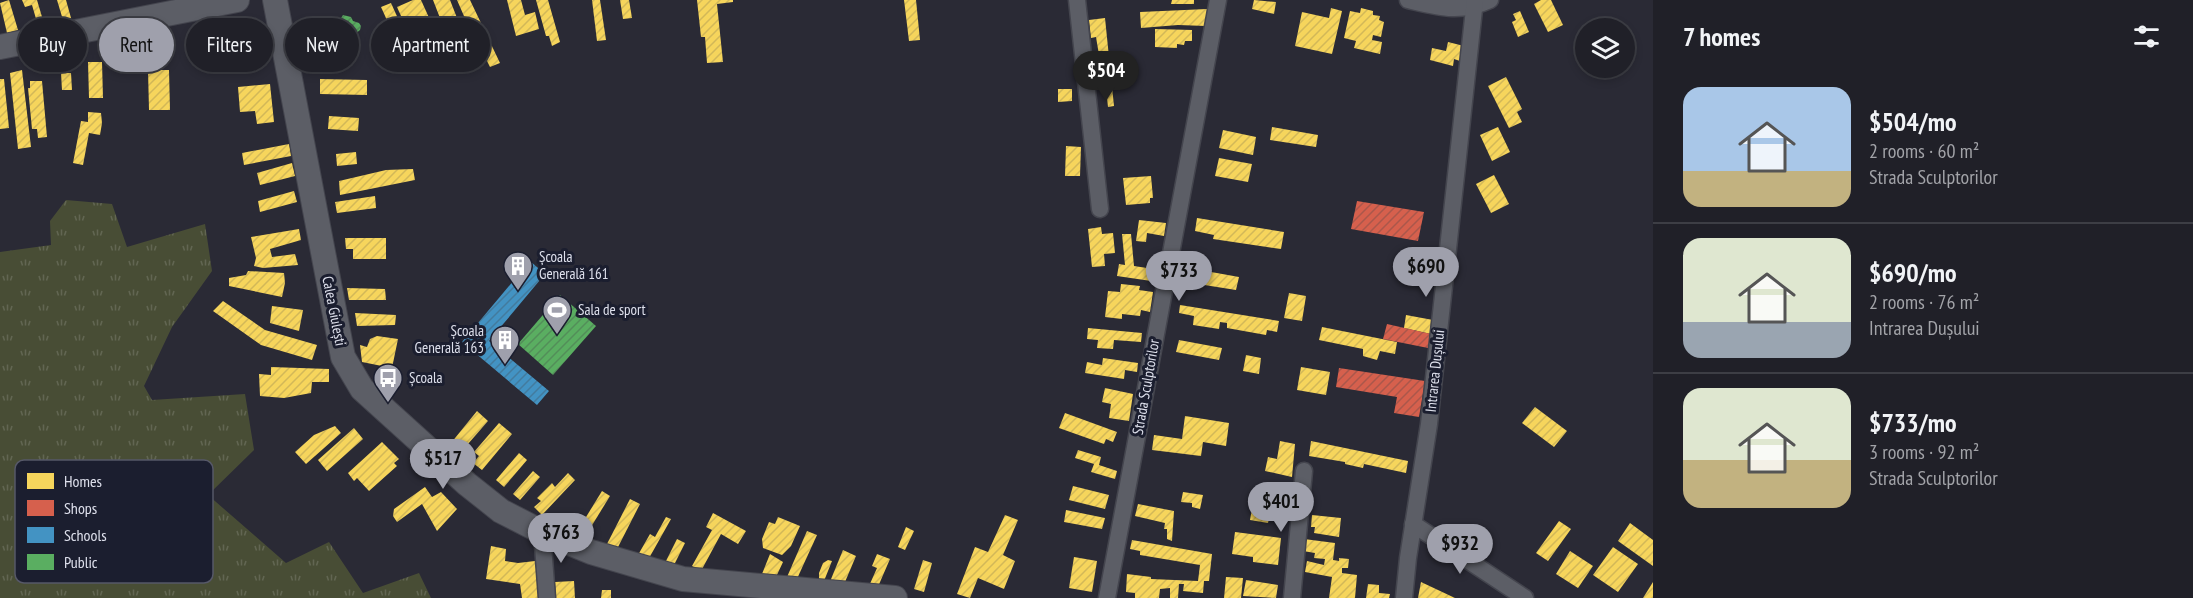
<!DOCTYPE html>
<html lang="en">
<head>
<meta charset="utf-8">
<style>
	:root { --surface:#202028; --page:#282830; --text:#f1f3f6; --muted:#a2a3a8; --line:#3d3e45; --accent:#9fa0ac }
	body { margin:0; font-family:"PT Sans Narrow",sans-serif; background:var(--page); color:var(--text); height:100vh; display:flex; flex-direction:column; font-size:22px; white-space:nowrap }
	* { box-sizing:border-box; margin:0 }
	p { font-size:20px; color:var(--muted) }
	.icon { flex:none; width:33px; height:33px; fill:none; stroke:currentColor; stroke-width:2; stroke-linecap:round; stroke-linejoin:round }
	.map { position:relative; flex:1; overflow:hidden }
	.panel { display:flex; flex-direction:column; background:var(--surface); width:540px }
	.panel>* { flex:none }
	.hud { position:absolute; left:18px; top:18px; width:570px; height:54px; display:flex; gap:12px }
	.fabs { position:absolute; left:1575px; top:18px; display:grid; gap:12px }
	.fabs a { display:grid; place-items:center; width:60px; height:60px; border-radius:50%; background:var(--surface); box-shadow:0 3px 9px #0003,0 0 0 2px var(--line); font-size:30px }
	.price { position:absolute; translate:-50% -51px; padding:0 14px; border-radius:21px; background:var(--accent); color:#111; font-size:20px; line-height:39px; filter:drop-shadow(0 2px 3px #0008) }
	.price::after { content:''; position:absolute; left:50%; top:36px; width:18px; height:14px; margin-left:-9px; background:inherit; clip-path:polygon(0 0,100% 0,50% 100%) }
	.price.on { background:#222; color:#fff }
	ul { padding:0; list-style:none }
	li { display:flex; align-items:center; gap:18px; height:150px; padding:0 30px }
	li+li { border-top:2px solid var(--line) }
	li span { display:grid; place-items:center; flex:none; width:168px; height:120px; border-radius:18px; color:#555 }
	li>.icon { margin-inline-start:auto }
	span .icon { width:72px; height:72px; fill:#fffc; stroke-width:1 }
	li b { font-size:26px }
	h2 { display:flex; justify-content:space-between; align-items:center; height:72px; padding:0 30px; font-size:26px }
	.tag { padding:0 21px; border-radius:27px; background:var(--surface); box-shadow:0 3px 9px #0003,0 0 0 2px var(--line); font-size:21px; line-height:54px }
	.tag.on { background:var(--accent); color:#111 }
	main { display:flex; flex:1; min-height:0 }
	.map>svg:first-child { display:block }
</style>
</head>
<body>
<main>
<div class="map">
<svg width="1653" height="598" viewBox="0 0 1653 598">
	<defs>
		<pattern id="grass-tufts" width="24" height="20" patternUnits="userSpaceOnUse" patternTransform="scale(1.5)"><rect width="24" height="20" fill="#484d35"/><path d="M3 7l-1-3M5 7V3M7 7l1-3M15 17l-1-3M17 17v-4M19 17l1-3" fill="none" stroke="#626652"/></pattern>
		<pattern id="homes-hatch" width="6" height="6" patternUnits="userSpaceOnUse" patternTransform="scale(1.5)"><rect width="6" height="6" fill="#f6d55c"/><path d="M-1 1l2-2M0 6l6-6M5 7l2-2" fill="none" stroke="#d2b858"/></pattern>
		<pattern id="shops-hatch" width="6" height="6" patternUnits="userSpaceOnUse" patternTransform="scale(1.5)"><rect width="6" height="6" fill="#d6604d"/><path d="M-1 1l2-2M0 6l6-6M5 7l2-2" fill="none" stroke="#aa574b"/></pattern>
		<pattern id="schools-hatch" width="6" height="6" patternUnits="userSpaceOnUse" patternTransform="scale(1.5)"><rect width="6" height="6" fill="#4393c3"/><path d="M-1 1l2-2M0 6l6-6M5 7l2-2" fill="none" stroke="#437b9e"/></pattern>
		<pattern id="public-hatch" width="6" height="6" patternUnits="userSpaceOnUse" patternTransform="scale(1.5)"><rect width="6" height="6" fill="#5aae61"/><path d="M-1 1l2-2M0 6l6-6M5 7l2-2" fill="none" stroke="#538e59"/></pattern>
	</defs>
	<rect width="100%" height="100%" fill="#2a2a35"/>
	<path fill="url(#grass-tufts)" d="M66 200 112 204 127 247 205 224 212 271 172 327 144 386 152 400 245 394 254 450 208 495 286 563 329 542 363 593 419 573 431 598H0V252L51 245 50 221Z"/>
	<g fill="url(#homes-hatch)">
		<path d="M9 0 18 30 7 33 0 3Z"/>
		<path d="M22 0H37L45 27 39 29 32 5 25 7Z"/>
		<path d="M57 0H66L71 18 63 20Z"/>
		<path d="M413 0H421L440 42 417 52 397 7Z"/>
		<path d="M433 0H450L475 64 468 67 455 34 447 36Z"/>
		<path d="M457 0H470L500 63 490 67 479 45 477 46Z"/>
		<path d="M507 0H521L525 15 535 12 539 29 516 36Z"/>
		<path d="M536 0H548L560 42 552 46 549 36H546Z"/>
		<path d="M592 0H600L606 40 597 41Z"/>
		<path d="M620 0H629L632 18 623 19Z"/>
		<path d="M697 0H733V2L717 4 723 62 707 63 705 37H701Z"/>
		<path d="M904 0H916L920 40 909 41Z"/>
		<path d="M1172 0H1194V4H1171Z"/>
		<path d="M1254 0 1276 2 1274 14 1252 9Z"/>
		<path d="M1541 0H1551L1563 25 1548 32 1534 4Z"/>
		<path d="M391 3 405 34 395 38 381 7Z"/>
		<path d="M1331 8 1342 11 1332 54 1295 46 1302 12 1329 18Z"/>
		<path d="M1361 8 1373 11V15L1380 16 1379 20 1384 22 1381 37 1373 35 1372 40 1382 42 1380 54 1354 48 1356 41 1344 38 1350 11 1360 13Z"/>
		<path d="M1207 9 1206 26 1178 25 1141 28 1140 12Z"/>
		<path d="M1520 11 1529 32 1518 37 1512 22 1516 20 1513 14Z"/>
		<path d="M1105 18 1114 106 1108 107 1106 89 1102 90 1100 66H1104L1103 55H1099L1096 37 1091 38 1089 20Z"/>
		<path d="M1155 29 1192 30V41H1185L1184 45 1177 44V48L1155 47Z"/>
		<path d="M1448 42 1464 46 1460 61 1454 59 1453 66 1430 60 1432 48 1446 51Z"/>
		<path d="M453 55 459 70 451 72 445 58Z"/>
		<path d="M88 62H102L103 98H89Z"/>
		<path d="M22 70 31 147 18 149 10 73Z"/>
		<path d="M148 70H169L170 110H149Z"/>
		<path d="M61 73H71L72 90H62Z"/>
		<path d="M1506 77 1522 109 1517 112 1522 122 1509 128 1488 86Z"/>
		<path d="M0 79H4L9 128 0 129Z"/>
		<path d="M320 79 367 80V95L320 94Z"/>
		<path d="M30 81H42L47 137 38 138 37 129H32L28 88H30Z"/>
		<path d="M270 84 274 122 257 124 255 111 240 112 238 87Z"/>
		<path d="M1058 89H1072V101L1058 102Z"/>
		<path d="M88 112 101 113 102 123 100 135 89 133 83 165 73 163 81 121 88 122Z"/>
		<path d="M329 116 359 118 358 131 328 129Z"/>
		<path d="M1272 127 1318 135 1316 147 1270 140Z"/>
		<path d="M1498 127 1510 152 1492 161 1480 135Z"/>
		<path d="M1223 130 1256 137 1253 155 1219 148Z"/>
		<path d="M289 144 291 156 244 165 242 153Z"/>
		<path d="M1066 146 1081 147 1080 176H1065Z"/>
		<path d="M356 152 357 164 337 166 336 154Z"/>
		<path d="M1219 158 1252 164 1248 182 1215 176Z"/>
		<path d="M292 163 295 176 260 185 257 173Z"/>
		<path d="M413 169 415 180 340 195 339 181 386 170Z"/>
		<path d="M1494 175 1509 204 1491 213 1476 184Z"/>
		<path d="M1151 176 1153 198H1150V203L1126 205 1123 178Z"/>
		<path d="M294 191 297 202 260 212 258 201Z"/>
		<path d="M375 196 376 208 337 213 335 202Z"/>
		<path d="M1197 218 1284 232 1281 249 1213 239 1214 235 1195 231Z"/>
		<path d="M1139 220 1166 223 1164 236 1147 233 1146 242 1136 241Z"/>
		<path d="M1101 227 1102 234 1113 233 1115 253 1104 254 1105 266 1092 267 1088 229Z"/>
		<path d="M299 229 301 240 270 249 272 257 295 254 298 265 263 268 254 266 256 258 251 237Z"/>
		<path d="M1122 234H1131L1134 266 1160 270 1158 282 1117 276 1119 264 1125 265Z"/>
		<path d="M345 238H386V259H353V249H346Z"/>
		<path d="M1189 268 1239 277 1236 290 1198 284 1199 280 1187 278Z"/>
		<path d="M248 271 284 273 285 283 282 297 229 286V278L246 275Z"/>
		<path d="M1121 284 1140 286 1139 290 1153 292 1150 312 1141 310 1140 316 1122 314V319L1105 317 1108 291 1120 292Z"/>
		<path d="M347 288 385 289 386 300H349Z"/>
		<path d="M1289 293 1306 296 1302 321 1284 318Z"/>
		<path d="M223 301 265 330 317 345 312 360 261 345 213 311Z"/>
		<path d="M1180 305 1279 321 1277 332 1267 330 1266 335 1227 328V323L1220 322 1219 329 1193 325 1194 316 1179 313Z"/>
		<path d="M272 306 303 310 299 331 270 323Z"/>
		<path d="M355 313 396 315 395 325 357 326Z"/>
		<path d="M1406 315 1433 320 1431 334 1404 328Z"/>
		<path d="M1322 327 1397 342 1395 354 1380 351 1377 360 1363 356V349L1319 340Z"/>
		<path d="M1088 328 1142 333 1141 342 1114 340 1113 349 1097 348 1098 340 1087 339Z"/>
		<path d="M377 336 398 339 392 368 362 362 360 345 367 347 370 339Z"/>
		<path d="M1179 340 1222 348 1219 360 1176 352Z"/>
		<path d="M1246 355 1261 358 1259 374 1243 371Z"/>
		<path d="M1103 358 1138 363 1137 372 1125 370 1124 379 1085 373 1087 362 1102 365Z"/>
		<path d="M271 367 329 369V382H312L311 393 284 398 260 396 259 374 271 375Z"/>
		<path d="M1301 367 1330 372 1326 395 1297 390Z"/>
		<path d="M1105 388 1133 394 1129 421 1109 418 1111 404 1102 402Z"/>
		<path d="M1535 407 1567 431 1554 447 1522 423Z"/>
		<path d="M477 411 488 421 461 452 451 443Z"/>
		<path d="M1065 413 1117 432 1113 442 1106 439 1104 444 1059 428Z"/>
		<path d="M1185 416 1229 423 1226 446 1203 442 1201 456 1152 450 1154 435 1182 439Z"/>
		<path d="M499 423 512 434 482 470 473 463 479 456 474 452Z"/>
		<path d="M335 426 341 433 306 464 295 452 314 435Z"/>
		<path d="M354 428 363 439 327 471 318 460Z"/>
		<path d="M1280 441 1295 444 1292 477 1265 471 1268 457 1277 459Z"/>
		<path d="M1311 441 1408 461 1406 473 1364 464 1363 468 1345 464V462L1309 456Z"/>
		<path d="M382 442 399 459 394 463 397 466 369 491 357 478 354 481 348 473Z"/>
		<path d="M1078 450 1101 457 1099 465 1117 471 1115 479 1091 472 1094 464 1075 458Z"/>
		<path d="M519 453 527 460 504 487 496 480Z"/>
		<path d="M533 471 540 477 520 500 513 494Z"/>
		<path d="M568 473 575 480 542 515 534 507 541 501 537 498 552 483 555 487Z"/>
		<path d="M1073 486 1109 495 1105 509 1069 500Z"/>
		<path d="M425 487 432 497 441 492 457 509 437 531 422 504 397 522 393 516 394 509Z"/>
		<path d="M602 491 610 496 583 540 575 535Z"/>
		<path d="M1183 492 1203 495 1200 509 1192 507V503L1181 502Z"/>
		<path d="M630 499 640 504 617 549 607 544Z"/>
		<path d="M1253 503 1278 507 1276 520 1269 519 1268 523 1250 520Z"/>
		<path d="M1138 504 1174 511 1172 541 1167 539V529H1164L1165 523 1135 516Z"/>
		<path d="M1066 510 1105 518 1102 529 1064 522Z"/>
		<path d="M713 513 746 531 738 544 721 534 701 571 692 566 712 530 706 527Z"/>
		<path d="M1005 515 1018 520 1003 555 1015 561 1004 589 978 578 970 598 957 594 975 547 988 552Z"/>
		<path d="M1312 515 1341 518 1339 537 1314 533 1315 527H1311Z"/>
		<path d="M666 517 671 519 648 560 638 555 650 534 655 537Z"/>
		<path d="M778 517 800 526 791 546 782 555 763 548 762 539 769 522 775 524Z"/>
		<path d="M1559 521 1571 529 1548 561 1536 553Z"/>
		<path d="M1630 523 1653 540V566L1618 541Z"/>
		<path d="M906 527 914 531 905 550 898 547Z"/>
		<path d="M807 531 817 535 796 581 787 577Z"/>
		<path d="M1235 532 1281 538 1278 565 1253 562V557L1232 554Z"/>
		<path d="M677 539 685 543 672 569 664 565Z"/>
		<path d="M1304 539 1335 543 1333 560 1339 561V558L1349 559 1348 568H1342V573L1357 575 1355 598H1329L1332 577 1305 572 1307 561 1324 565 1325 559 1314 558 1315 553 1303 551Z"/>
		<path d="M1132 540 1212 554 1209 581H1204L1203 593 1183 591 1184 584H1179L1178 598H1170V588L1160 589 1159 598H1135V593L1126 592 1127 574 1151 577V579L1198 581 1200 565 1140 555V551L1130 549Z"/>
		<path d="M491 546 506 549 505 561 518 563 535 561 540 598H522L520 584 486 579Z"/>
		<path d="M1613 547 1638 564 1618 592 1593 575Z"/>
		<path d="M843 550 856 556 845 582 829 584Z"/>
		<path d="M1570 551 1593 566 1578 588 1556 574Z"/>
		<path d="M770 554 783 562 776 577H770L762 574Z"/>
		<path d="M877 554 890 559 877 589 869 586 877 568 872 566Z"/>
		<path d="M1074 557 1097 561 1092 592 1069 588Z"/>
		<path d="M828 560 832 561 824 581 819 579V573L823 563Z"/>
		<path d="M923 560 932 563 924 592 914 589Z"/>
		<path d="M1226 577 1243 578 1241 598H1224Z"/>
		<path d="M1246 580 1278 585 1276 598 1243 596Z"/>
		<path d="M574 581 575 598H556L555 582Z"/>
		<path d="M1421 582 1455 598H1418Z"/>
		<path d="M1653 582V598H1643Z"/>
		<path d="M1368 584 1379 585V593L1390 594 1389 598H1366Z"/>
		<path d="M602 590H611V598H601Z"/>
	</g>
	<g fill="url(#shops-hatch)">
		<path d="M1357 201 1424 212 1418 241 1351 229Z"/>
		<path d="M1387 324 1431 334 1428 348 1383 339Z"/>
		<path d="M1339 368 1425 381 1419 417 1394 413 1397 397 1336 387Z"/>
	</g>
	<path fill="url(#schools-hatch)" d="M530 261 545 274 489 341 549 391 537 405 462 342Z"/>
	<g fill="url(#public-hatch)">
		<path d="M343 15 351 17 353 21 359 23 361 26 360 30 355 34 351 41 346 42 338 36 310 38 309 26 338 23Z"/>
		<path d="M560 295 596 326 553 375 518 344Z"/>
	</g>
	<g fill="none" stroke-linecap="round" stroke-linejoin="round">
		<g stroke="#44454e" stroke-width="19">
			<g id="minor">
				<path d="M1077 0 1100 209"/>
				<path d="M1408 0C1438 7 1460 14 1490 0"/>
				<path d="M1413 524 1525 598"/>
				<path d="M542 532 547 598"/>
				<path d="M1107 598 1218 0"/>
				<path d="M1292 598 1304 471"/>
				<path d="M1404 598 1408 558 1429 424 1475 0"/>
			</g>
		</g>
		<g stroke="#44454e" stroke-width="26">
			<g id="secondary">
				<path d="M275 0 343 357 362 389 467 484 501 511 542 532 591 552 683 579 895 598"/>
				<path d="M0 47 237 0"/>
			</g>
		</g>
		<use href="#minor" stroke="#5c5e66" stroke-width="16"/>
		<use href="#secondary" stroke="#5c5e66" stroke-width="24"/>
	</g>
	<defs>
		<g id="building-pin" transform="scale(1.5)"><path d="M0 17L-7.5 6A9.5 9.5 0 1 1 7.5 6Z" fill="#9fa0ac" stroke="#1b1e2f"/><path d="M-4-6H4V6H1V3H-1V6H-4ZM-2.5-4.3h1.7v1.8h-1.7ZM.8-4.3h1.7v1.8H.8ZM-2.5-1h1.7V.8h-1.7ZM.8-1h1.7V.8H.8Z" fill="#fff"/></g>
		<g id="stadium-pin" transform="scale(1.5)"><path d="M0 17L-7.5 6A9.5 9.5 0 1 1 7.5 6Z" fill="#9fa0ac" stroke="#1b1e2f"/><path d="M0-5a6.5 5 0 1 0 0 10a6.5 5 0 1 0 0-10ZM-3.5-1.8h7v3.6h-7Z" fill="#fff"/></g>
		<g id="bus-pin" transform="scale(1.5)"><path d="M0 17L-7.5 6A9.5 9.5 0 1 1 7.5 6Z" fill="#9fa0ac" stroke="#1b1e2f"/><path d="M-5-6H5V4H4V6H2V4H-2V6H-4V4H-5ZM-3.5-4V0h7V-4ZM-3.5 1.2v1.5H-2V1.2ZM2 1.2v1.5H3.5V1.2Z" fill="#fff"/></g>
	</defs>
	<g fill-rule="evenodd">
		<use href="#building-pin" x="518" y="266"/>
		<use href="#stadium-pin" x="557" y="310"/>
		<use href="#building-pin" x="505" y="340"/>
		<use href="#bus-pin" x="388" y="378"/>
	</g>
	<g text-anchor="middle" stroke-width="6" stroke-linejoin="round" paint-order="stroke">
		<g font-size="15" fill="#dee0ec" stroke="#1b1e2f" text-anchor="start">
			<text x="539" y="262">Școala<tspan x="539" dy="17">Generală 161</tspan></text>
			<text x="578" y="315">Sala de sport</text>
			<text x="484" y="336" text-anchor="end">Școala<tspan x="484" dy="17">Generală 163</tspan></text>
			<text x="409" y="383">Școala</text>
		</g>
		<g font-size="15" fill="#dee0ec" stroke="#1b1e2f">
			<text transform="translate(334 311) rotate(79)" y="5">Calea Giulești</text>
			<text transform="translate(1435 371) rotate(-84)" y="5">Intrarea Dușului</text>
			<text transform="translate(1146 387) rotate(-80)" y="5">Strada Sculptorilor</text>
		</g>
	</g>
	<rect x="15" y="460" width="198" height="123" rx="9" fill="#1b1e2f" stroke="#565868" stroke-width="1.5"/>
	<rect x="27" y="473" width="27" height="16" fill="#f6d55c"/>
	<rect x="27" y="500" width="27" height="16" fill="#d6604d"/>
	<rect x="27" y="527" width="27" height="16" fill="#4393c3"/>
	<rect x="27" y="554" width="27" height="16" fill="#5aae61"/>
	<g font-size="16" fill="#dee0ec">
		<text x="64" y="487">Homes</text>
		<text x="64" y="514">Shops</text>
		<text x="64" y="541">Schools</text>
		<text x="64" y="568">Public</text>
	</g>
</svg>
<div class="fabs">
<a><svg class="icon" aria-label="layers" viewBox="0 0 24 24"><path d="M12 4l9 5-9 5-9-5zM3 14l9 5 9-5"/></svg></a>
</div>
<b class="price on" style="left:1106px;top:102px">$504</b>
<b class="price" style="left:1426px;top:298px">$690</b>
<b class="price" style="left:1179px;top:302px">$733</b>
<b class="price" style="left:443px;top:490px">$517</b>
<b class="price" style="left:1281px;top:533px">$401</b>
<b class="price" style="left:561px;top:564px">$763</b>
<b class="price" style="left:1460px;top:575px">$932</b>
<div class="hud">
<a class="tag">Buy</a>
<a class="tag on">Rent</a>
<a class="tag">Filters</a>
<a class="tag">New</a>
<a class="tag">Apartment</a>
</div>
</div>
<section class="panel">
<h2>7 homes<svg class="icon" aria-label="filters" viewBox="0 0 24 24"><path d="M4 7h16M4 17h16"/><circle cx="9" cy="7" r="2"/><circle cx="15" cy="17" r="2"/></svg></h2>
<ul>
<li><span style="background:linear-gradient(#a9c7e8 70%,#c2b280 0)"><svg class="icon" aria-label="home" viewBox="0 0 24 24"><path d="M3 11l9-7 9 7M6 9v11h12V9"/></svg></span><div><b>$504/mo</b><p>2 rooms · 60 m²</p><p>Strada Sculptorilor</p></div></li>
<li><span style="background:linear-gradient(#dfe7d0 70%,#9aa5b1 0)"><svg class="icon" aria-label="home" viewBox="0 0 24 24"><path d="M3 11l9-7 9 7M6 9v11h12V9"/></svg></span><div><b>$690/mo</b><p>2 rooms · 76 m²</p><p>Intrarea Dușului</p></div></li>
<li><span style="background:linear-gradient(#dfe7d0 60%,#c2b280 0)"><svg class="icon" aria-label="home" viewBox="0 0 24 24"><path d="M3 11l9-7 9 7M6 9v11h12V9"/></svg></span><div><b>$733/mo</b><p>3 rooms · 92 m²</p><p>Strada Sculptorilor</p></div></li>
</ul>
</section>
</main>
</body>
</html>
